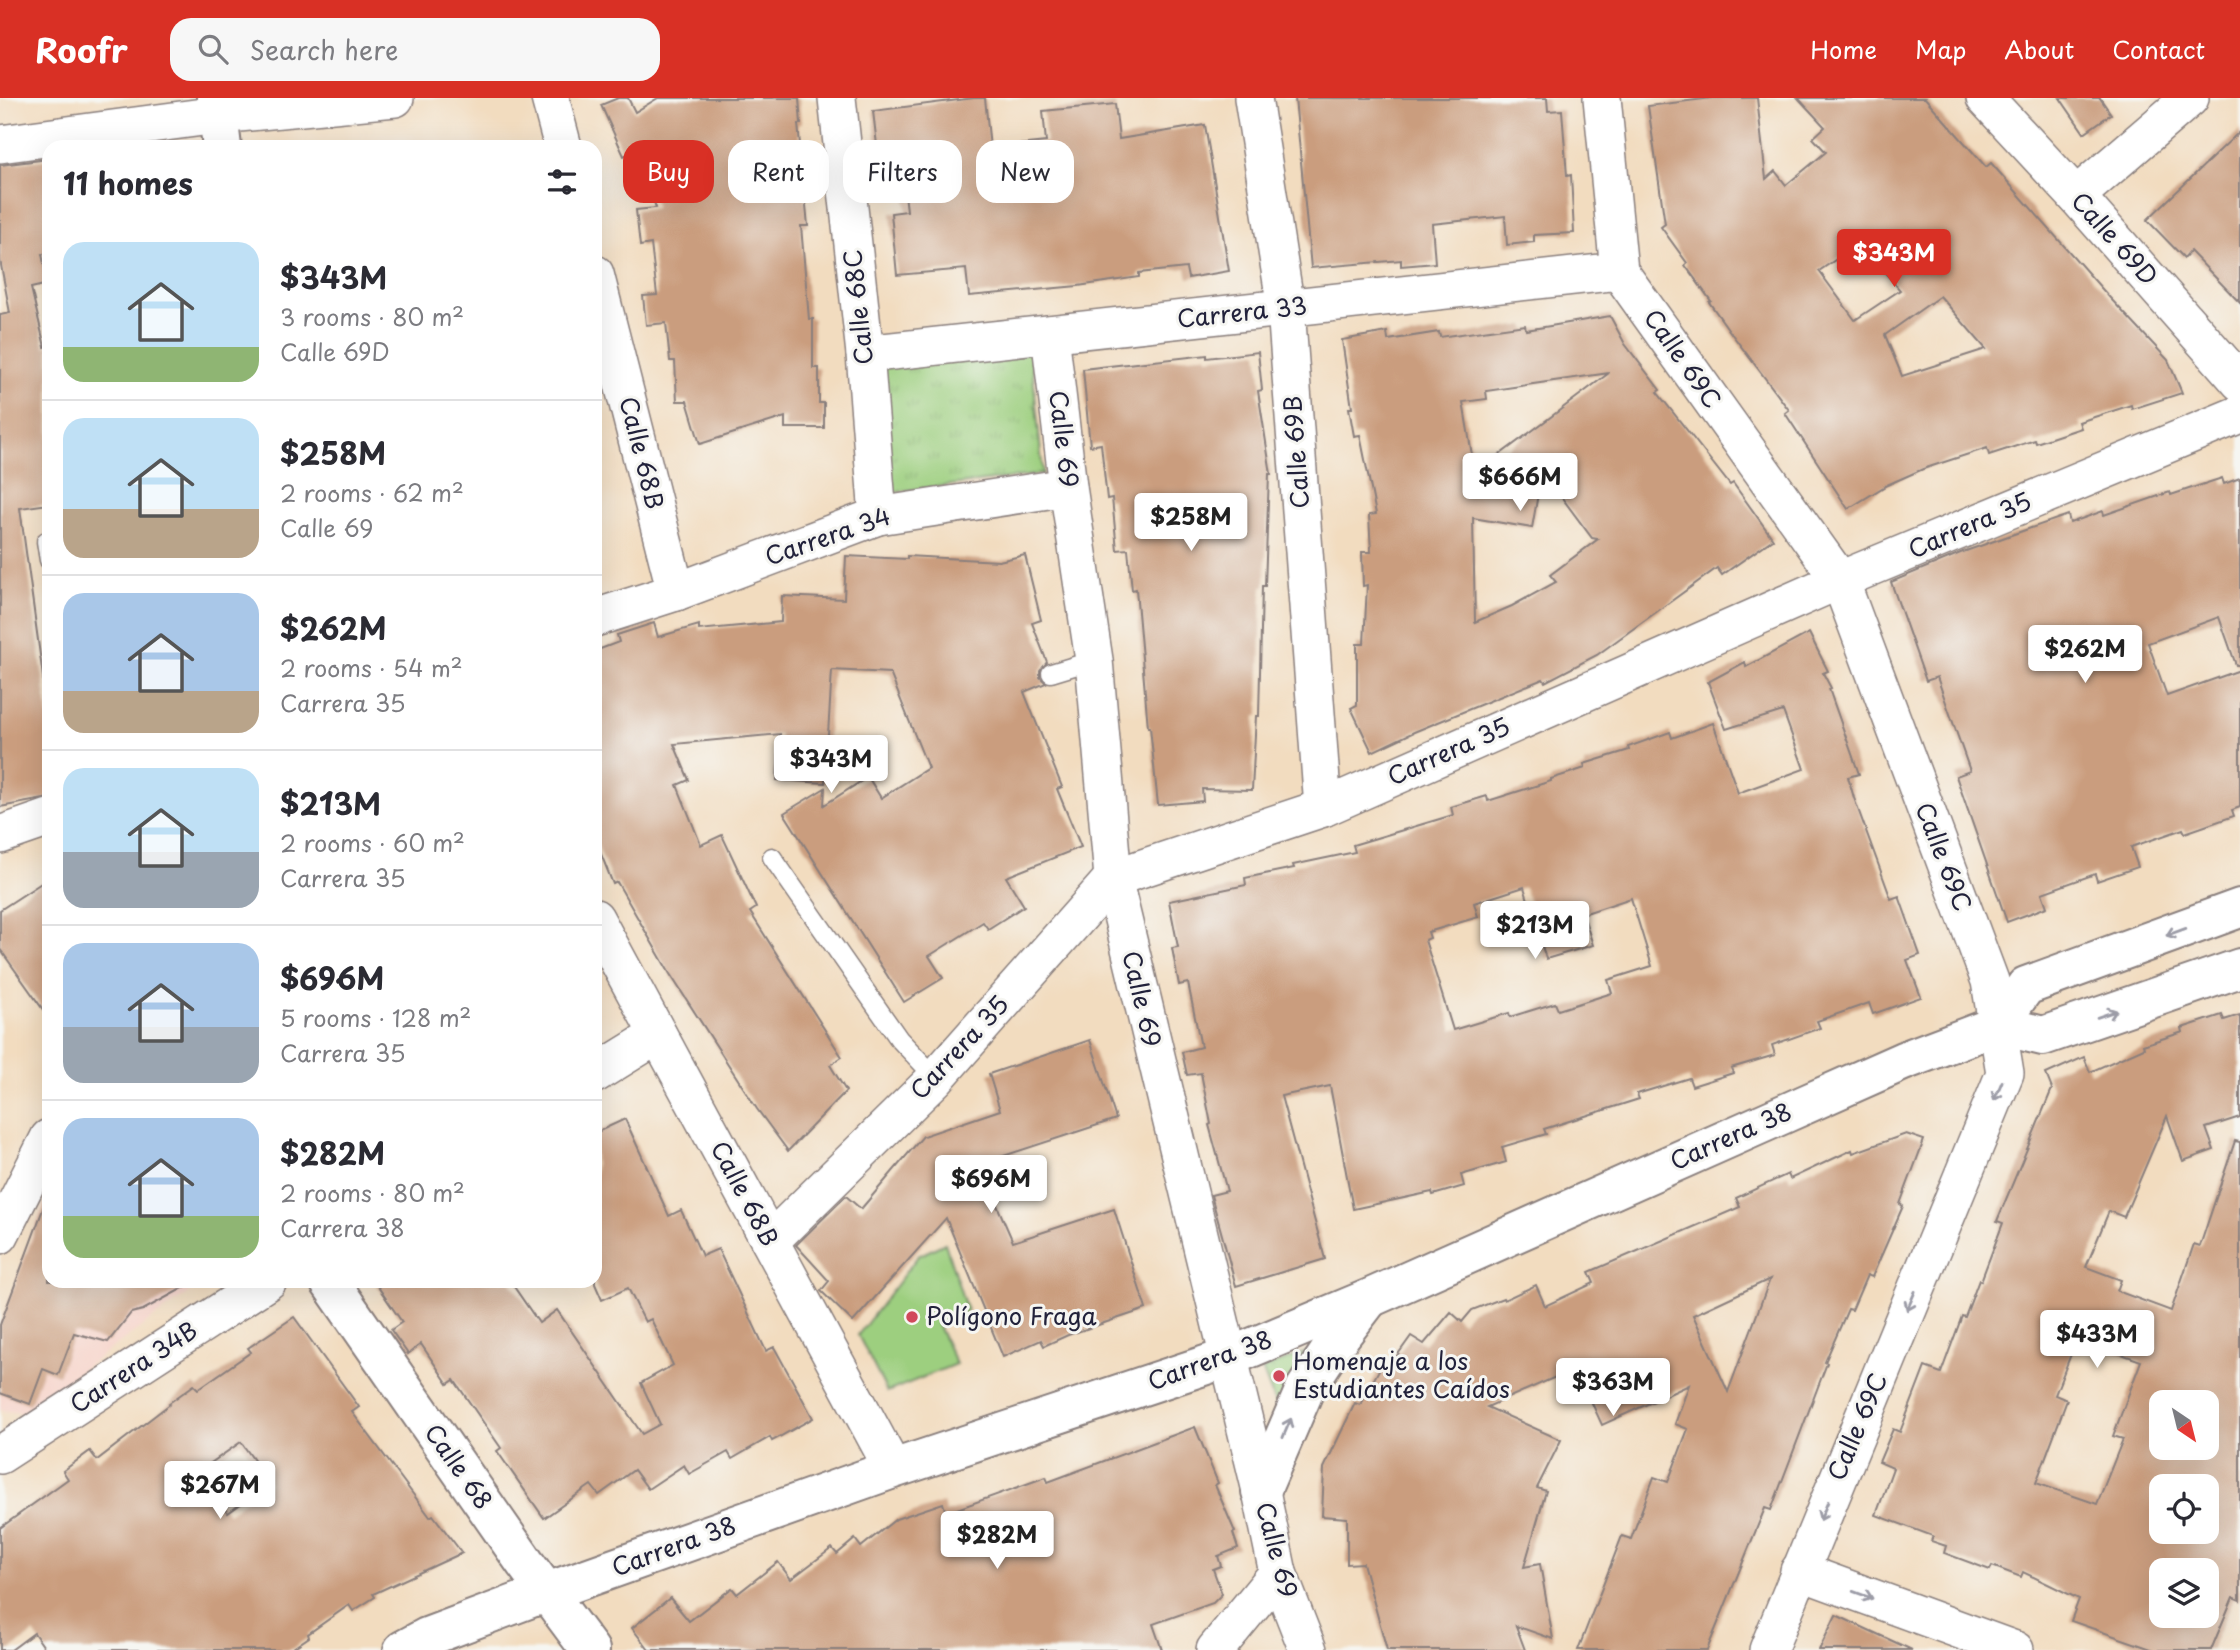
<!DOCTYPE html>
<html lang="en">
<head>
<meta charset="utf-8">
<style>
	:root { --surface:#fff; --page:#f7f7f7; --text:#2b2b33; --muted:#7c7c81; --line:#e1e1e2; --accent:#d93025 }
	body { margin:0; font-family:"Playpen Sans",sans-serif; background:var(--page); color:var(--text); height:100vh; display:flex; flex-direction:column; font-size:26px; white-space:nowrap }
	* { box-sizing:border-box; margin:0 }
	p { font-size:23px; color:var(--muted) }
	.icon { flex:none; width:38px; height:38px; fill:none; stroke:currentColor; stroke-width:2; stroke-linecap:round; stroke-linejoin:round }
	.map { position:relative; flex:1; overflow:hidden }
	.details { position:absolute; left:42px; top:42px; width:560px; height:1148px; display:flex; flex-direction:column; background:var(--surface); border-radius:21px; box-shadow:0 7px 28px #0002 }
	.details>* { flex:none }
	.top-card { position:absolute; left:623px; top:42px; width:665px; height:63px; display:flex; gap:14px }
	.needle { width:46px; rotate:145deg }
	.tools { position:absolute; left:2149px; top:1292px; display:grid; gap:14px }
	.tools a { display:grid; place-items:center; width:70px; height:70px; border-radius:14px; background:var(--surface); box-shadow:0 7px 28px #0002; font-size:35px }
	.price { position:absolute; translate:-50% -60px; padding:0 16px; border-radius:7px; background:#fff; color:#222; font-size:23px; line-height:46px; filter:drop-shadow(0 2px 4px #0008) }
	.price::after { content:''; position:absolute; left:50%; top:42px; width:21px; height:16px; margin-left:-10px; background:inherit; clip-path:polygon(0 0,100% 0,50% 100%) }
	.price.active { background:var(--accent); color:#fff }
	ul { padding:0; list-style:none }
	li { display:flex; align-items:center; gap:21px; height:175px; padding:0 21px }
	li+li { border-top:2px solid var(--line) }
	li span { display:grid; place-items:center; flex:none; width:196px; height:140px; border-radius:21px; color:#555 }
	li>.icon { margin-inline-start:auto }
	span .icon { width:84px; height:84px; fill:#fffc; stroke-width:1 }
	li b { font-size:30px }
	h2 { display:flex; justify-content:space-between; align-items:center; height:84px; padding:0 21px; font-size:30px }
	.chip { padding:0 24px; border-radius:21px; background:var(--surface); box-shadow:0 7px 28px #0002; font-size:24px; line-height:63px }
	.chip.active { background:var(--accent); color:#fff }
	header { display:flex; align-items:center; gap:42px; box-sizing:border-box; height:98px; padding:0 35px; background:var(--accent); color:#fff }
	header strong { font-size:33px }
	nav { display:flex; gap:38px; margin-inline-start:auto; font-size:24px }
	.search { width:490px; height:63px; background:var(--page); display:flex; align-items:center; gap:18px; box-sizing:border-box; padding:0 24px; border-radius:21px; color:var(--muted); font-size:26px }
	.map>svg:first-child { display:block }
</style>
</head>
<body>
<header>
<strong>Roofr</strong>
<div class="search"><svg class="icon" aria-label="search" viewBox="0 0 24 24"><circle cx="10" cy="10" r="6"/><path d="M15 15l6 6"/></svg>Search here</div>
<nav><a>Home</a><a>Map</a><a>About</a><a>Contact</a></nav>
</header>
<div class="map">
<svg width="2240" height="1552" viewBox="0 0 2240 1552">
	<defs>
		<pattern id="grass-tufts" width="24" height="20" patternUnits="userSpaceOnUse" patternTransform="scale(1.75)"><rect width="24" height="20" fill="#9dcf7f"/><path d="M3 7l-1-3M5 7V3M7 7l1-3M15 17l-1-3M17 17v-4M19 17l1-3" fill="none" stroke="#87b16f"/></pattern>
	</defs>
	<rect width="100%" height="100%" fill="#f6f6f2"/>
	<filter id="ink" filterUnits="userSpaceOnUse"><feTurbulence type="fractalNoise" baseFrequency=".0143" numOctaves="2"/><feDisplacementMap in="SourceGraphic" scale="14" xChannelSelector="R" yChannelSelector="G"/><feConvolveMatrix kernelMatrix="1 2 1 2 8 2 1 2 1" color-interpolation-filters="sRGB"/></filter>
	<filter id="wash" filterUnits="userSpaceOnUse"><feTurbulence type="fractalNoise" baseFrequency=".00686" numOctaves="4" result="noise"/><feDisplacementMap in="SourceGraphic" scale="28" xChannelSelector="R" yChannelSelector="G"/><feGaussianBlur stdDeviation="1.57" result="paint"/><feColorMatrix in="noise" values="0 0 0 0 0 0 0 0 0 0 0 0 0 0 0 0 0 1.4 0 .05"/><feComposite in="paint" operator="in"/></filter>
	<g filter="url(#wash)">
		<rect width="100%" height="100%" fill="#f2dcbf"/>
		<path fill="#f7d1c7" d="M49 1091V1183H205L22 1315 0 1312V1227Z"/>
		<g fill="url(#grass-tufts)" stroke="#60785d" stroke-width="2">
			<path d="M1030 246 1043 376 885 395 877 267Z"/>
			<path d="M1322 1248 1282 1323 1262 1271Z"/>
		</g>
		<path fill="#9dcf7f" stroke="#60785d" stroke-width="2" d="M945 1145 967 1213 937 1226 956 1266 887 1294 858 1237 918 1158Z"/>
		<g id="blocks">
			<g fill="#ca9d7e" fill-rule="evenodd">
				<path d="M618 0H628L635 14 658 0H799L801 26H798L808 128H801L809 221H813V270H819V305H824V330H785V319L700 346 687 303H677L675 263H670L666 225 646 227 643 198 657 197 651 146 640 148 636 112 656 110 637 52 624 58 601 7Z"/>
				<path d="M974 0H985L990 50 1046 44 1043 13 1115 6 1119 41 1205 27 1229 173 1188 180 1186 170 1139 175V179L1078 188 969 198 966 171 897 177 891 115 907 113 901 61 879 64 873 13Z"/>
				<path d="M1295 0H1547L1548 13 1562 12 1567 78 1571 77 1574 135 1534 137V144L1507 147 1505 118 1432 126 1435 165 1401 168V162L1311 170Z"/>
				<path d="M1712 0H1757L1766 81 1775 73 1786 87 1826 54 1813 40 1825 29 1798 0H1925L1986 69 1991 65 2110 200 2168 262 2182 295 2132 311 2131 307 2079 324 2081 330 2036 345 2035 342 1989 357 1987 350 1923 371 1887 387 1848 411 1785 315 1789 312 1731 235 1709 204 1711 203 1685 167 1687 165 1661 129 1665 126 1648 8ZM1860 145 1900 192 1855 222 1819 173ZM1940 198 1986 251 1902 278 1885 237Z"/>
				<path d="M2060 0H2100L2111 16 2084 35Z"/>
				<path d="M2240 33V205L2190 153 2184 160 2147 122Z"/>
				<path d="M49 61V155L42 156 48 186 31 190 45 249 49 248V406L20 410 49 623V700L0 709V217L10 215 0 162V67Z"/>
				<path d="M1610 218 1625 246 1660 292 1657 294 1730 387 1733 385 1773 441 1722 477 1717 470 1597 557 1545 584 1543 581 1414 634 1372 654 1351 610 1357 607V546H1364L1367 487 1363 488 1362 454H1371L1369 417 1376 416 1360 337 1354 338 1349 310H1352L1342 242 1387 234 1388 242 1439 234 1440 239 1525 227 1526 232ZM1609 275 1552 318 1475 375 1463 304 1487 301 1486 293ZM1542 373 1592 440 1598 441 1550 477 1556 484 1512 508 1475 524 1473 420 1532 430Z"/>
				<path d="M1258 254 1262 292 1258 293 1271 376H1269L1265 488H1262L1259 618H1256L1252 692 1202 691 1203 703 1158 707 1150 629H1148L1136 491 1132 492 1128 451 1117 452 1112 400 1107 401 1101 346 1090 348 1083 271 1207 257V260Z"/>
				<path d="M2222 380 2224 386 2240 380V567H2236L2219 519 2148 545 2167 598 2240 572V709L2232 712 2234 718 2185 735 2183 731 2131 749 2138 769 2097 783 2095 776 2042 795 2047 809 2007 824 1956 678 1970 673 1937 579 1926 583 1891 484 1963 454 2068 417 2070 425 2103 413 2104 417 2170 394 2171 397Z"/>
				<path d="M1025 457 1041 522 1032 525 1047 564 1040 573V579L1046 585 1024 594 1062 689 1057 691 1081 749 1006 779 1024 808 988 831 983 824 929 858 943 880 904 904 784 715 825 690 824 707 868 679 881 700 928 670 890 575 832 572 825 685 777 682 780 636 674 646 689 682 677 687 701 747 722 737 756 810 750 814 842 959 830 967 846 993 788 1053 757 1011 670 876 617 784 613 786 595 741V553L619 544 617 537 654 525 658 539 699 527V532L781 524 782 498 844 501 846 458 907 461V458L999 463Z"/>
				<path d="M1809 535 1828 573 1823 575 1831 590 1829 591 1859 676 1848 679 1854 700 1891 801 1899 798 1920 857 1907 862 1921 899 1873 916 1869 905 1817 923 1820 930 1772 947 1775 957 1731 970 1733 975 1692 988 1689 980 1637 996 1639 1001 1544 1031 1546 1036 1502 1049 1506 1064 1461 1077 1464 1088 1433 1097 1432 1094 1353 1111 1330 988 1281 998 1325 1161 1236 1188 1211 1097 1227 1093 1209 1027 1211 1026 1201 975 1187 977 1182 954 1201 949 1188 885 1179 887 1172 850 1178 849 1169 803 1246 787 1245 780 1294 770 1293 767 1355 754 1353 747 1453 717 1451 709 1487 698 1488 703 1551 683V681L1585 670 1584 666 1629 652 1628 649 1670 634 1672 640 1713 625 1738 695 1804 671 1783 613 1726 631 1708 584 1745 564 1746 569ZM1524 789 1546 861 1593 847 1583 816 1631 800 1652 868 1608 882 1612 895 1558 912 1555 905 1510 919 1509 915 1453 932 1425 842 1430 840 1428 834 1478 819 1474 805Z"/>
				<path d="M49 780V920L0 851V812Z"/>
				<path d="M2222 917 2224 922 2240 917V1019L2206 1030 2214 1052 2183 1063 2167 1018 2124 1119 2109 1113 2086 1169 2121 1182 2117 1193 2171 1213 2194 1146 2200 1148 2235 1043 2240 1044V1502L2233 1499 2211 1552H2154L2071 1523 2079 1501 2023 1474 2021 1479 1992 1468 1990 1472 1944 1455 1946 1448 1931 1443 1933 1438 1876 1417 1893 1370 1879 1364 1893 1331 1900 1334 1925 1269 1941 1275 1962 1218 1965 1219 1979 1182 1981 1183 2003 1125 1997 1123 2052 991 2046 976 2084 959 2090 974 2144 950 2143 947 2183 934 2182 930ZM2085 1243 2141 1263 2113 1338 2123 1341 2097 1406 2036 1385 2067 1302 2055 1297 2073 1251 2081 1254ZM2161 1304H2207V1349H2161ZM2161 1388H2207V1433H2161ZM2161 1472H2207V1517H2161Z"/>
				<path d="M1090 942 1116 1021 979 1066 1013 1144 1114 1111 1146 1211 1068 1237 1044 1248 1041 1242 1003 1259 946 1120 853 1224 821 1193 829 1183 796 1147 846 1098 861 1111 923 1038 1000 1012 989 976Z"/>
				<path d="M625 1021 669 1118 681 1112 702 1158 718 1151 766 1253 774 1249 813 1320 772 1343 770 1339 732 1361 728 1354 689 1376 684 1367 648 1391 634 1372 599 1397 591 1387 544 1420 497 1353 501 1350 454 1282 448 1286 421 1246 408 1256 391 1232 402 1224 374 1183H510L539 1225 557 1212 642 1336 660 1326 641 1285 673 1267 651 1221 645 1224 628 1190 602 1202 595 1186V1035Z"/>
				<path d="M1906 1036 1924 1042 1900 1106 1903 1108 1872 1179 1867 1177 1852 1212 1848 1211 1825 1264 1827 1265 1771 1412 1765 1410 1707 1552H1578L1622 1438 1631 1441 1654 1379 1668 1384 1688 1331 1675 1326 1689 1287 1602 1327 1576 1270 1487 1309 1561 1342 1537 1390 1546 1393 1524 1469 1540 1466 1553 1541 1516 1528 1525 1552H1387L1363 1465 1347 1466V1420L1322 1418 1324 1370 1355 1305 1360 1307 1380 1270 1386 1273 1411 1238 1424 1246 1451 1214 1462 1224 1472 1212 1503 1200 1504 1202 1536 1187 1545 1208 1594 1185 1589 1174 1740 1109 1736 1100 1788 1076 1790 1081 1852 1052 1853 1055ZM1770 1181 1728 1294 1693 1217Z"/>
				<path d="M46 1103H49V1183H196L143 1212 131 1215 108 1244 74 1235 58 1277 43 1271 30 1306 0 1295V1227Z"/>
				<path d="M294 1219 359 1309 352 1314 430 1419 433 1417 462 1455 373 1496 375 1499 353 1513 349 1507 308 1536 309 1539 290 1552H46L34 1535 11 1552H0V1430L68 1381 63 1373 90 1353 97 1362 170 1306 169 1305 194 1287 198 1291 251 1254 248 1250ZM241 1344 270 1385 228 1415 198 1374Z"/>
				<path d="M1195 1329 1218 1385 1215 1387 1235 1434 1233 1435 1238 1450 1218 1458 1221 1468 1213 1471 1222 1496 1213 1505 1153 1526 1162 1552H649L632 1530 670 1500 689 1523 732 1490 737 1496 778 1464 791 1481 832 1450 837 1456 855 1441 861 1449 896 1421 943 1405 946 1415 1046 1379 1048 1384Z"/>
				<path d="M1836 1517 1912 1552H1819Z"/>
			</g>
		</g>
	</g>
	<g filter="url(#ink)">
		<use href="#blocks" fill-opacity="0" stroke="#8a7f7d" stroke-width="2"/>
		<g fill="none" stroke-linecap="round" stroke-linejoin="round">
			<g stroke="#8a7f7d" stroke-width="21">
				<g id="service">
					<path d="M46 443 49 462"/>
					<path d="M1051 575 1094 562"/>
					<path d="M772 759 899 941 936 980"/>
				</g>
			</g>
			<g stroke="#8a7f7d" stroke-width="40">
				<g id="minor">
					<path d="M550 0 563 49"/>
					<path d="M837 0 865 256 878 418"/>
					<path d="M1253 0 1286 210 1323 710"/>
					<path d="M1602 0 1619 173 1840 482 1990 883 2005 975 1768 1552"/>
					<path d="M1985 0 2076 98 2240 284"/>
					<path d="M0 46 218 17 395 0"/>
					<path d="M2076 98 2190 0"/>
					<path d="M595 176 676 494"/>
					<path d="M1050 236 1068 389 1094 562 1113 780 1261 1393 1278 1475 1308 1552"/>
					<path d="M865 256 1619 173"/>
					<path d="M595 520 676 494 878 418 1068 389"/>
					<path d="M0 737 49 720"/>
					<path d="M595 820 893 1371"/>
					<path d="M595 976 658 937"/>
					<path d="M0 1137 49 1040"/>
					<path d="M770 1143 936 980 1113 780 1323 710 1840 482 2240 316"/>
					<path d="M0 1357 268 1183"/>
					<path d="M1799 1473 2015 1552"/>
					<path d="M1215 1552 1278 1475"/>
				</g>
			</g>
			<g stroke="#8a7f7d" stroke-width="42">
				<g id="tertiary">
					<path d="M216 0 222 49"/>
					<path d="M329 1183 525 1465 590 1552"/>
				</g>
			</g>
			<g stroke="#8a7f7d" stroke-width="42">
				<g id="secondary">
					<path d="M1998 927 2043 938 2240 870"/>
					<path d="M1261 1393 1305 1291 1336 1244 1369 1201"/>
					<path d="M403 1552 427 1539 547 1494 893 1371 1227 1260 1370 1200 1903 963 1998 927 2026 888 2240 810"/>
				</g>
			</g>
			<use href="#service" stroke="#fff" stroke-width="18"/>
			<use href="#minor" stroke="#fff" stroke-width="37"/>
			<use href="#tertiary" stroke="#fff" stroke-width="38"/>
			<use href="#secondary" stroke="#fff" stroke-width="38"/>
		</g>
		<defs><path id="oneway-shaft" d="M-6 0H5M1.5-3L5.5 0L1.5 3" fill="none" stroke-width="1.6" stroke-linecap="round" stroke-linejoin="round" transform="scale(1.75)"/></defs>
		<g stroke="#9c9ca7">
			<use href="#oneway-shaft" transform="translate(2176 834) rotate(160)"/>
			<use href="#oneway-shaft" transform="translate(2107 916) rotate(-19)"/>
			<use href="#oneway-shaft" transform="translate(1998 993) rotate(113)"/>
			<use href="#oneway-shaft" transform="translate(1911 1203) rotate(113)"/>
			<use href="#oneway-shaft" transform="translate(1287 1330) rotate(-67)"/>
			<use href="#oneway-shaft" transform="translate(1824 1413) rotate(113)"/>
			<use href="#oneway-shaft" transform="translate(1863 1497) rotate(20)"/>
		</g>
	</g>
	<g fill="#d1495b" stroke="#f6f6f2" stroke-width="2.5">
		<circle cx="912" cy="1219" r="7"/>
		<circle cx="1279" cy="1278" r="7"/>
	</g>
	<g text-anchor="middle" stroke-width="6" stroke-linejoin="round" paint-order="stroke">
		<g font-size="24" fill="#22223b" stroke="#f6f6f2">
			<text transform="translate(2114 141) rotate(48)" y="8">Calle 69D</text>
			<text transform="translate(859 209) rotate(-96)" y="8">Calle 68C</text>
			<text transform="translate(1242 215) rotate(-6)" y="8">Carrera 33</text>
			<text transform="translate(1682 261) rotate(55)" y="8">Calle 69C</text>
			<text transform="translate(1063 341) rotate(83)" y="8">Calle 69</text>
			<text transform="translate(1297 354) rotate(-94)" y="8">Calle 69B</text>
			<text transform="translate(641 355) rotate(76)" y="8">Calle 68B</text>
			<text transform="translate(1970 428) rotate(-23)" y="8">Carrera 35</text>
			<text transform="translate(828 439) rotate(-19)" y="8">Carrera 34</text>
			<text transform="translate(1449 654) rotate(-24)" y="8">Carrera 35</text>
			<text transform="translate(1943 759) rotate(69)" y="8">Calle 69C</text>
			<text transform="translate(1141 901) rotate(77)" y="8">Calle 69</text>
			<text transform="translate(960 950) rotate(-47)" y="8">Carrera 35</text>
			<text transform="translate(1731 1039) rotate(-24)" y="8">Carrera 38</text>
			<text transform="translate(744 1096) rotate(62)" y="8">Calle 68B</text>
			<text transform="translate(1210 1263) rotate(-20)" y="8">Carrera 38</text>
			<text transform="translate(134 1270) rotate(-33)" y="8">Carrera 34B</text>
			<text transform="translate(1858 1329) rotate(-67)" y="8">Calle 69C</text>
			<text transform="translate(458 1369) rotate(55)" y="8">Calle 68</text>
			<text transform="translate(674 1449) rotate(-20)" y="8">Carrera 38</text>
			<text transform="translate(1276 1452) rotate(75)" y="8">Calle 69</text>
		</g>
		<g font-size="24" fill="#22223b" stroke="#f6f6f2" text-anchor="start">
			<text x="926" y="1227">Polígono Fraga</text>
			<text x="1293" y="1272">Homenaje a los<tspan x="1293" dy="28">Estudiantes Caídos</tspan></text>
		</g>
	</g>
</svg>
<div class="tools">
<a><svg class="needle" viewBox="-14 -14 28 28"><path d="M0-13l5 13h-10z" fill="#e53935"/><path d="M0 13l5-13h-10z" fill="#7c7c81"/></svg></a>
<a><svg class="icon" aria-label="locate" viewBox="0 0 24 24"><circle cx="12" cy="12" r="6"/><path d="M12 2v4M12 18v4M2 12h4M18 12h4"/></svg></a>
<a><svg class="icon" aria-label="layers" viewBox="0 0 24 24"><path d="M12 4l9 5-9 5-9-5zM3 14l9 5 9-5"/></svg></a>
</div>
<b class="price active" style="left:1894px;top:191px">$343M</b>
<b class="price" style="left:1520px;top:415px">$666M</b>
<b class="price" style="left:1191px;top:455px">$258M</b>
<b class="price" style="left:2085px;top:587px">$262M</b>
<b class="price" style="left:831px;top:697px">$343M</b>
<b class="price" style="left:1535px;top:863px">$213M</b>
<b class="price" style="left:991px;top:1117px">$696M</b>
<b class="price" style="left:2097px;top:1272px">$433M</b>
<b class="price" style="left:1613px;top:1320px">$363M</b>
<b class="price" style="left:220px;top:1423px">$267M</b>
<b class="price" style="left:997px;top:1473px">$282M</b>
<div class="top-card">
<a class="chip active">Buy</a>
<a class="chip">Rent</a>
<a class="chip">Filters</a>
<a class="chip">New</a>
</div>
<section class="details">
<h2>11 homes<svg class="icon" aria-label="filters" viewBox="0 0 24 24"><path d="M4 7h16M4 17h16"/><circle cx="9" cy="7" r="2"/><circle cx="15" cy="17" r="2"/></svg></h2>
<ul>
<li><span style="background:linear-gradient(#bfe0f5 75%,#8fb573 0)"><svg class="icon" aria-label="home" viewBox="0 0 24 24"><path d="M3 11l9-7 9 7M6 9v11h12V9"/></svg></span><div><b>$343M</b><p>3 rooms · 80 m²</p><p>Calle 69D</p></div></li>
<li><span style="background:linear-gradient(#bfe0f5 65%,#b9a48a 0)"><svg class="icon" aria-label="home" viewBox="0 0 24 24"><path d="M3 11l9-7 9 7M6 9v11h12V9"/></svg></span><div><b>$258M</b><p>2 rooms · 62 m²</p><p>Calle 69</p></div></li>
<li><span style="background:linear-gradient(#a9c7e8 70%,#b9a48a 0)"><svg class="icon" aria-label="home" viewBox="0 0 24 24"><path d="M3 11l9-7 9 7M6 9v11h12V9"/></svg></span><div><b>$262M</b><p>2 rooms · 54 m²</p><p>Carrera 35</p></div></li>
<li><span style="background:linear-gradient(#bfe0f5 60%,#9aa5b1 0)"><svg class="icon" aria-label="home" viewBox="0 0 24 24"><path d="M3 11l9-7 9 7M6 9v11h12V9"/></svg></span><div><b>$213M</b><p>2 rooms · 60 m²</p><p>Carrera 35</p></div></li>
<li><span style="background:linear-gradient(#a9c7e8 60%,#9aa5b1 0)"><svg class="icon" aria-label="home" viewBox="0 0 24 24"><path d="M3 11l9-7 9 7M6 9v11h12V9"/></svg></span><div><b>$696M</b><p>5 rooms · 128 m²</p><p>Carrera 35</p></div></li>
<li><span style="background:linear-gradient(#a9c7e8 70%,#8fb573 0)"><svg class="icon" aria-label="home" viewBox="0 0 24 24"><path d="M3 11l9-7 9 7M6 9v11h12V9"/></svg></span><div><b>$282M</b><p>2 rooms · 80 m²</p><p>Carrera 38</p></div></li>
</ul>
</section>
</div>
</body>
</html>
